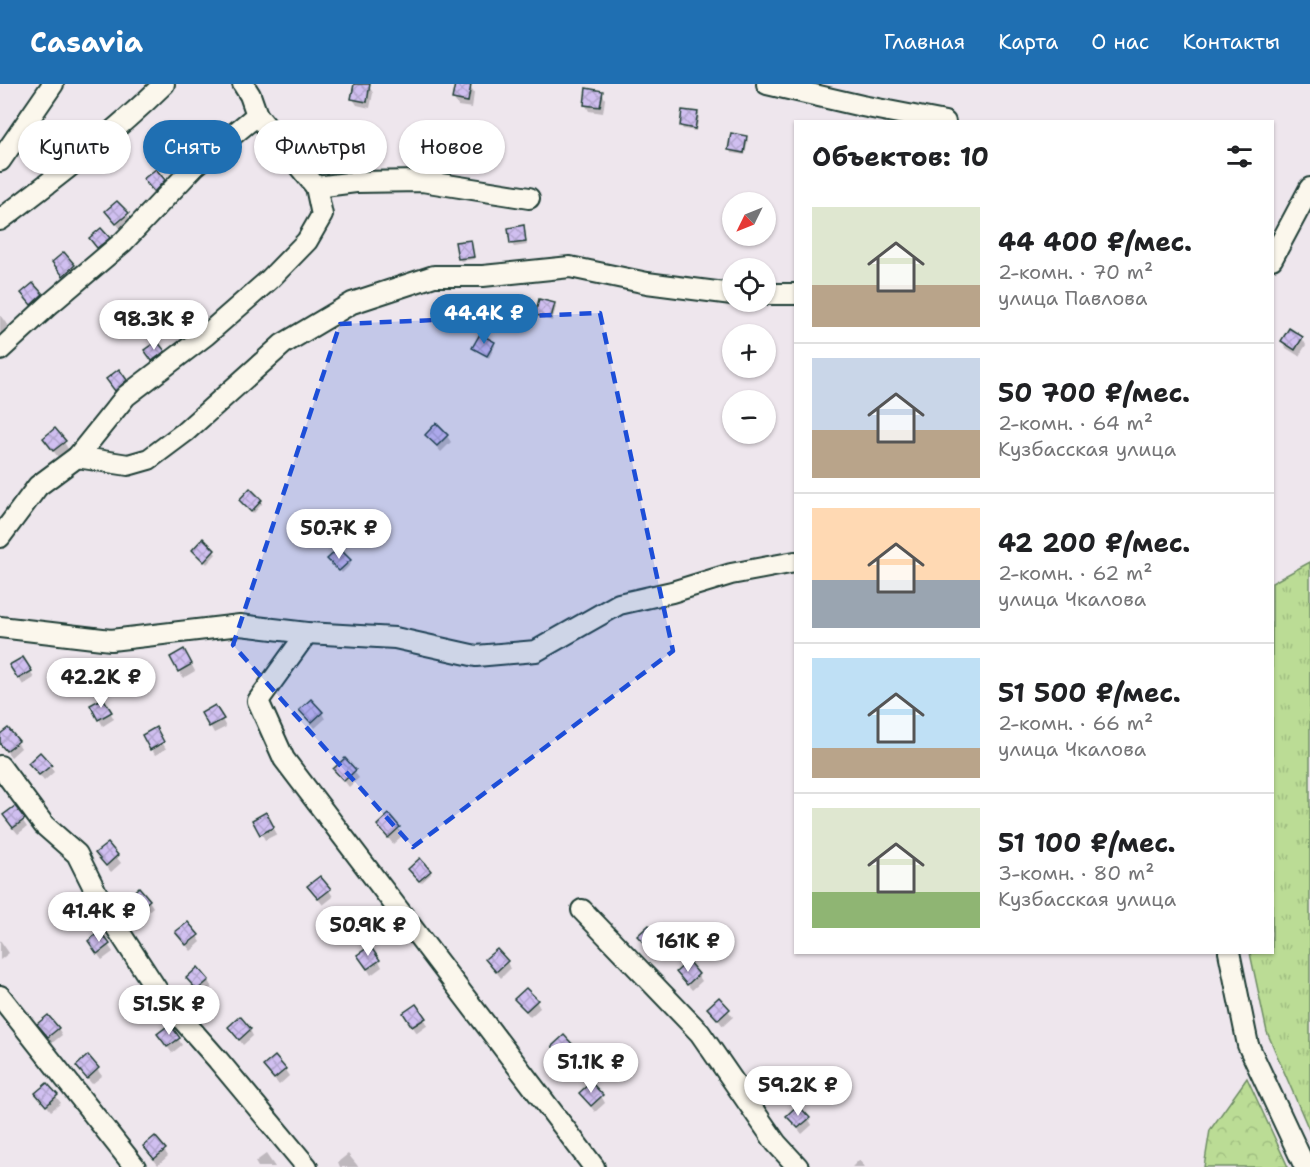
<!DOCTYPE html>
<html lang="ru">
<head>
<meta charset="utf-8">
<style>
	:root { --surface:#fff; --page:#f2f2f2; --text:#202124; --muted:#757577; --line:#e0e0e0; --accent:#1f6fb2 }
	body { margin:0; font-family:"Shantell Sans",sans-serif; background:var(--page); color:var(--text); height:100vh; display:flex; flex-direction:column; font-size:22px; white-space:nowrap }
	* { box-sizing:border-box; margin:0 }
	p { font-size:20px; color:var(--muted) }
	.icon { flex:none; width:33px; height:33px; fill:none; stroke:currentColor; stroke-width:2; stroke-linecap:round; stroke-linejoin:round }
	.map { position:relative; flex:1; overflow:hidden }
	.side { position:absolute; left:794px; top:36px; width:480px; height:834px; display:flex; flex-direction:column; background:var(--surface); border-radius:0px; box-shadow:0 2px 4px #0004 }
	.side>* { flex:none }
	.top-card { position:absolute; left:18px; top:36px; width:570px; height:54px; display:flex; gap:12px }
	.needle { width:39px; rotate:227deg }
	.fabs { position:absolute; left:722px; top:108px; display:grid; gap:12px }
	.fabs a { display:grid; place-items:center; width:54px; height:54px; border-radius:50%; background:var(--surface); box-shadow:0 2px 4px #0004; font-size:30px }
	.price { position:absolute; translate:-50% -51px; padding:0 14px; border-radius:21px; background:#fff; color:#222; font-size:20px; line-height:39px; filter:drop-shadow(0 2px 3px #0008) }
	.price::after { content:''; position:absolute; left:50%; top:36px; width:18px; height:14px; margin-left:-9px; background:inherit; clip-path:polygon(0 0,100% 0,50% 100%) }
	.price.current { background:var(--accent); color:#fff }
	ul { padding:0; list-style:none }
	li { display:flex; align-items:center; gap:18px; height:150px; padding:0 18px }
	li+li { border-top:2px solid var(--line) }
	li span { display:grid; place-items:center; flex:none; width:168px; height:120px; border-radius:0px; color:#555 }
	li>.icon { margin-inline-start:auto }
	span .icon { width:72px; height:72px; fill:#fffc; stroke-width:1 }
	li b { font-size:26px }
	h2 { display:flex; justify-content:space-between; align-items:center; height:72px; padding:0 18px; font-size:26px }
	.tag { padding:0 21px; border-radius:27px; background:var(--surface); box-shadow:0 2px 4px #0004; font-size:21px; line-height:54px }
	.tag.current { background:var(--accent); color:#fff }
	header { display:flex; align-items:center; gap:36px; box-sizing:border-box; height:84px; padding:0 30px; background:var(--accent); color:#fff }
	header strong { font-size:28px }
	nav { display:flex; gap:33px; margin-inline-start:auto; font-size:21px }
	.map>svg:first-child { display:block }
</style>
</head>
<body>
<header>
<strong>Casavia</strong>
<nav><a>Главная</a><a>Карта</a><a>О нас</a><a>Контакты</a></nav>
</header>
<div class="map">
<svg width="1310" height="1083" viewBox="0 0 1310 1083">
	<defs>
		<pattern id="grass-tufts" width="24" height="20" patternUnits="userSpaceOnUse" patternTransform="scale(1.5)"><rect width="24" height="20" fill="#bbdc95"/><path d="M3 7l-1-3M5 7V3M7 7l1-3M15 17l-1-3M17 17v-4M19 17l1-3" fill="none" stroke="#a0be81"/></pattern>
		<pattern id="forest-crowns" width="20" height="18" patternUnits="userSpaceOnUse" patternTransform="scale(1.5)"><rect width="20" height="18" fill="#bbdc95"/><path d="M2 6a3 3 0 1 1 6 0M12 15a3 3 0 1 1 6 0" fill="none" stroke="#a0be81"/></pattern>
		<pattern id="building-cross-hatch" width="8" height="8" patternUnits="userSpaceOnUse" patternTransform="scale(1.5)"><rect width="8" height="8" fill="#d0bff0"/><path d="M0 0l8 8M0 8l8-8" fill="none" stroke="#b2a5ce"/></pattern>
	</defs>
	<rect width="100%" height="100%" fill="#eee6ed"/>
	<filter id="ink" filterUnits="userSpaceOnUse"><feTurbulence type="fractalNoise" baseFrequency=".0167" numOctaves="2"/><feDisplacementMap in="SourceGraphic" scale="12" xChannelSelector="R" yChannelSelector="G"/><feConvolveMatrix kernelMatrix="1 2 1 2 8 2 1 2 1" color-interpolation-filters="sRGB"/></filter>
	<g filter="url(#ink)">
		<path fill="url(#grass-tufts)" stroke="#6d8c64" stroke-width="1.5" d="M1310 478V1048L1267 948 1250 869 1272 868V499Z"/>
		<path fill="url(#forest-crowns)" stroke="#6d8c64" stroke-width="1.5" d="M1247 994 1288 1083H1204L1210 1046Z"/>
		<g fill="#0003">
			<path d="M369 2 373 9 370 24 357 21 353 15Z"/>
			<path d="M470 3 474 9 472 24 458 22 454 15Z"/>
			<path d="M602 8 605 15 603 29 589 27 585 20Z"/>
			<path d="M697 30 699 33 696 47 683 45 681 42Z"/>
			<path d="M746 53 748 56 745 71 731 69 730 66Z"/>
			<path d="M145 96 164 97 168 104 158 113Z"/>
			<path d="M127 130 131 137 121 145 111 134Z"/>
			<path d="M523 143 527 161 514 163 512 160Z"/>
			<path d="M91 154H109L112 161 102 170Z"/>
			<path d="M472 160 474 175 461 177 459 175Z"/>
			<path d="M54 179 74 182 78 188 68 197Z"/>
			<path d="M23 210 42 211 45 218 36 227Z"/>
			<path d="M554 220 556 223 552 237 538 233 537 230Z"/>
			<path d="M0 231 11 246 0 254Z"/>
			<path d="M1290 246 1302 254 1306 261 1299 272 1286 264 1282 257Z"/>
			<path d="M157 259 167 275 157 283 150 273Z"/>
			<path d="M494 259 495 262 489 274 474 264Z"/>
			<path d="M126 297 130 303 120 312 112 302Z"/>
			<path d="M426 351 447 352 451 358 441 368Z"/>
			<path d="M64 358 68 365 58 373 48 360Z"/>
			<path d="M261 417 262 420 253 430 242 419Z"/>
			<path d="M203 457 216 470 207 480 196 469Z"/>
			<path d="M349 477 351 480 342 489 331 478Z"/>
			<path d="M184 567 195 587 183 594 172 574Z"/>
			<path d="M22 575 34 594 23 601 11 582Z"/>
			<path d="M103 616 114 635 103 642 92 622Z"/>
			<path d="M215 623 226 643 214 649 203 629Z"/>
			<path d="M301 626 322 629 325 635 315 644Z"/>
			<path d="M155 645 166 665 155 671 144 651Z"/>
			<path d="M0 652 17 658 21 664 11 673 0 659Z"/>
			<path d="M345 676 359 694 349 703 335 685Z"/>
			<path d="M30 679 50 682 54 688 44 697Z"/>
			<path d="M14 724 27 743 18 750 8 738Z"/>
			<path d="M265 730 277 750 265 756 254 736Z"/>
			<path d="M389 733 403 751 393 760 379 742Z"/>
			<path d="M107 761 121 779 111 788 101 776Z"/>
			<path d="M430 787 431 790 421 799 411 788Z"/>
			<path d="M329 806 333 813 323 821 313 809Z"/>
			<path d="M129 814 149 817 153 823 143 832Z"/>
			<path d="M100 849 113 868 102 876 93 864Z"/>
			<path d="M197 852 201 858 191 867 181 855Z"/>
			<path d="M639 852 659 854 663 861 653 870Z"/>
			<path d="M0 856 9 869 0 876Z"/>
			<path d="M487 876 507 878 510 885 501 894Z"/>
			<path d="M379 877 382 883 371 891 363 878Z"/>
			<path d="M678 889 698 891 702 897 692 906Z"/>
			<path d="M188 894 208 897 212 903 201 912Z"/>
			<path d="M516 915 536 917 540 924 530 933Z"/>
			<path d="M719 915 733 933 723 942 709 924Z"/>
			<path d="M424 935 428 941 417 949 408 936Z"/>
			<path d="M230 943 250 946 253 952 243 961Z"/>
			<path d="M58 944 62 951 52 959 43 947Z"/>
			<path d="M563 953 578 971 568 980 554 962Z"/>
			<path d="M178 954 182 961 172 969 163 957Z"/>
			<path d="M88 973 102 992 92 1000 82 989Z"/>
			<path d="M265 983 285 986 289 992 279 1001Z"/>
			<path d="M47 1001 61 1019 51 1027 37 1009Z"/>
			<path d="M581 1010 601 1012 605 1019 595 1028Z"/>
			<path d="M788 1032 808 1034 812 1041 802 1050Z"/>
			<path d="M144 1063 164 1066 168 1072 158 1081Z"/>
			<path d="M266 1070 275 1083H258L255 1078Z"/>
			<path d="M348 1070 357 1081 358 1083H340L338 1078Z"/>
			<path d="M859 1076 865 1083H852Z"/>
		</g>
		<g fill="url(#building-cross-hatch)" stroke="#1f3d34" stroke-width="1.5">
			<path d="M354 0H370L367 18 351 15Z"/>
			<path d="M455 0 471 1 468 18 452 15Z"/>
			<path d="M586 4 603 7 600 23 584 21Z"/>
			<path d="M682 26 698 28 695 45 680 42Z"/>
			<path d="M731 49 747 52 744 69 728 66Z"/>
			<path d="M156 85 165 96 154 108 143 95Z"/>
			<path d="M117 117 129 129 116 140 105 127Z"/>
			<path d="M524 141 526 158 510 160 508 144Z"/>
			<path d="M101 144 110 154 97 164 89 154Z"/>
			<path d="M471 156 474 173 458 175 455 158Z"/>
			<path d="M64 168 75 181 63 192 52 178Z"/>
			<path d="M33 199 43 210 31 221 21 209Z"/>
			<path d="M539 215 555 219 551 234 535 231Z"/>
			<path d="M1289 244 1303 253 1295 266 1281 257Z"/>
			<path d="M480 250 495 258 487 272 472 264Z"/>
			<path d="M157 257 165 267 152 277 144 266Z"/>
			<path d="M119 285 127 296 115 307 106 295Z"/>
			<path d="M436 339 448 351 437 362 425 351Z"/>
			<path d="M55 344 66 357 53 367 43 354Z"/>
			<path d="M250 404 262 416 251 428 239 416Z"/>
			<path d="M203 454 215 466 204 478 192 466Z"/>
			<path d="M339 464 351 476 339 487 327 475Z"/>
			<path d="M184 565 192 580 178 588 170 573Z"/>
			<path d="M23 573 32 587 18 595 9 581Z"/>
			<path d="M103 614 112 628 98 636 90 621Z"/>
			<path d="M311 615 323 628 311 639 299 626Z"/>
			<path d="M215 621 224 635 209 643 201 629Z"/>
			<path d="M156 643 164 658 150 666 142 651Z"/>
			<path d="M8 644 19 657 6 667 0 660V650Z"/>
			<path d="M40 668 52 681 39 691 28 679Z"/>
			<path d="M345 674 356 686 344 697 333 685Z"/>
			<path d="M15 722 25 735 13 744 3 731Z"/>
			<path d="M266 728 274 743 260 751 252 736Z"/>
			<path d="M389 730 400 743 388 754 377 741Z"/>
			<path d="M108 759 118 771 106 782 95 769Z"/>
			<path d="M420 774 431 787 419 797 408 785Z"/>
			<path d="M320 792 331 805 318 815 307 802Z"/>
			<path d="M139 803 150 816 138 826 127 814Z"/>
			<path d="M188 838 199 851 186 861 175 848Z"/>
			<path d="M649 841 661 853 649 864 637 852Z"/>
			<path d="M100 847 110 860 97 870 88 857Z"/>
			<path d="M370 862 380 876 367 885 357 871Z"/>
			<path d="M497 865 508 877 496 888 485 875Z"/>
			<path d="M688 877 699 890 687 901 676 888Z"/>
			<path d="M198 883 209 896 197 906 186 894Z"/>
			<path d="M526 904 538 916 526 927 514 915Z"/>
			<path d="M719 913 730 925 718 936 707 924Z"/>
			<path d="M416 920 426 934 412 943 403 929Z"/>
			<path d="M48 931 59 944 48 953 37 940Z"/>
			<path d="M240 932 251 945 239 956 228 943Z"/>
			<path d="M170 940 180 954 167 963 157 950Z"/>
			<path d="M564 951 575 963 563 974 552 962Z"/>
			<path d="M88 971 99 984 87 995 76 982Z"/>
			<path d="M275 972 286 985 274 995 263 982Z"/>
			<path d="M591 998 603 1011 591 1022 579 1009Z"/>
			<path d="M47 999 58 1011 46 1022 35 1009Z"/>
			<path d="M798 1021 810 1034 798 1044 786 1032Z"/>
			<path d="M155 1052 166 1065 154 1075 143 1062Z"/>
		</g>
		<g fill="none" stroke-linecap="round" stroke-linejoin="round">
			<g stroke="#1f3d34" stroke-width="24">
				<g id="minor">
					<path d="M243 0 250 11 257 31"/>
					<path d="M767 0 862 22 945 38"/>
					<path d="M0 77 53 0"/>
					<path d="M0 136C57 93 113 50 164 0"/>
					<path d="M1272 175 1310 104"/>
					<path d="M765 210H795"/>
					<path d="M0 266 51 219 123 158 195 82 257 31 316 103 356 98 422 97 529 114"/>
					<path d="M77 373 128 381 149 375 185 348 283 260 352 219 434 192H483L570 183 647 199 732 210"/>
					<path d="M0 453 38 402 77 373 126 312 206 251 270 195 307 157 322 131 316 103"/>
					<path d="M0 543 111 556 240 541 307 549 395 554 476 572 536 567 619 520 672 508 731 490 795 478"/>
					<path d="M307 549 258 617 284 675 594 1083"/>
					<path d="M0 682 44 741 77 770 105 826 159 909 218 976 307 1083"/>
					<path d="M582 826 700 949 776 1059 798 1083"/>
					<path d="M1229 868 1248 961 1305 1083"/>
					<path d="M0 912 135 1083"/>
				</g>
			</g>
			<use href="#minor" stroke="#fbf7ec" stroke-width="20"/>
		</g>
	</g>
	<path fill="#1d4ed8" fill-opacity="0.2" stroke="#1d4ed8" stroke-width="4.5" stroke-dasharray="12 8" stroke-linejoin="round" d="M600 229 673 567 413 763 233 561 340 240Z"/>
</svg>
<div class="fabs">
<a><svg class="needle" viewBox="-14 -14 28 28"><path d="M0-13l5 13h-10z" fill="#e53935"/><path d="M0 13l5-13h-10z" fill="#757577"/></svg></a>
<a><svg class="icon" aria-label="locate" viewBox="0 0 24 24"><circle cx="12" cy="12" r="6"/><path d="M12 2v4M12 18v4M2 12h4M18 12h4"/></svg></a>
<a>+</a>
<a>−</a>
</div>
<b class="price current" style="left:484px;top:261px">44.4K ₽</b>
<b class="price" style="left:154px;top:267px">98.3K ₽</b>
<b class="price" style="left:339px;top:476px">50.7K ₽</b>
<b class="price" style="left:101px;top:625px">42.2K ₽</b>
<b class="price" style="left:99px;top:859px">41.4K ₽</b>
<b class="price" style="left:368px;top:873px">50.9K ₽</b>
<b class="price" style="left:688px;top:889px">161K ₽</b>
<b class="price" style="left:169px;top:952px">51.5K ₽</b>
<b class="price" style="left:591px;top:1010px">51.1K ₽</b>
<b class="price" style="left:798px;top:1033px">59.2K ₽</b>
<div class="top-card">
<a class="tag">Купить</a>
<a class="tag current">Снять</a>
<a class="tag">Фильтры</a>
<a class="tag">Новое</a>
</div>
<section class="side">
<h2>Объектов: 10<svg class="icon" aria-label="filters" viewBox="0 0 24 24"><path d="M4 7h16M4 17h16"/><circle cx="9" cy="7" r="2"/><circle cx="15" cy="17" r="2"/></svg></h2>
<ul>
<li><span style="background:linear-gradient(#dfe7d0 65%,#b9a48a 0)"><svg class="icon" aria-label="home" viewBox="0 0 24 24"><path d="M3 11l9-7 9 7M6 9v11h12V9"/></svg></span><div><b>44 400 ₽/мес.</b><p>2-комн. · 70 m²</p><p>улица Павлова</p></div></li>
<li><span style="background:linear-gradient(#c9d6e8 60%,#b9a48a 0)"><svg class="icon" aria-label="home" viewBox="0 0 24 24"><path d="M3 11l9-7 9 7M6 9v11h12V9"/></svg></span><div><b>50 700 ₽/мес.</b><p>2-комн. · 64 m²</p><p>Кузбасская улица</p></div></li>
<li><span style="background:linear-gradient(#ffd9b3 60%,#9aa5b1 0)"><svg class="icon" aria-label="home" viewBox="0 0 24 24"><path d="M3 11l9-7 9 7M6 9v11h12V9"/></svg></span><div><b>42 200 ₽/мес.</b><p>2-комн. · 62 m²</p><p>улица Чкалова</p></div></li>
<li><span style="background:linear-gradient(#bfe0f5 75%,#b9a48a 0)"><svg class="icon" aria-label="home" viewBox="0 0 24 24"><path d="M3 11l9-7 9 7M6 9v11h12V9"/></svg></span><div><b>51 500 ₽/мес.</b><p>2-комн. · 66 m²</p><p>улица Чкалова</p></div></li>
<li><span style="background:linear-gradient(#dfe7d0 70%,#8fb573 0)"><svg class="icon" aria-label="home" viewBox="0 0 24 24"><path d="M3 11l9-7 9 7M6 9v11h12V9"/></svg></span><div><b>51 100 ₽/мес.</b><p>3-комн. · 80 m²</p><p>Кузбасская улица</p></div></li>
</ul>
</section>
</div>
</body>
</html>
